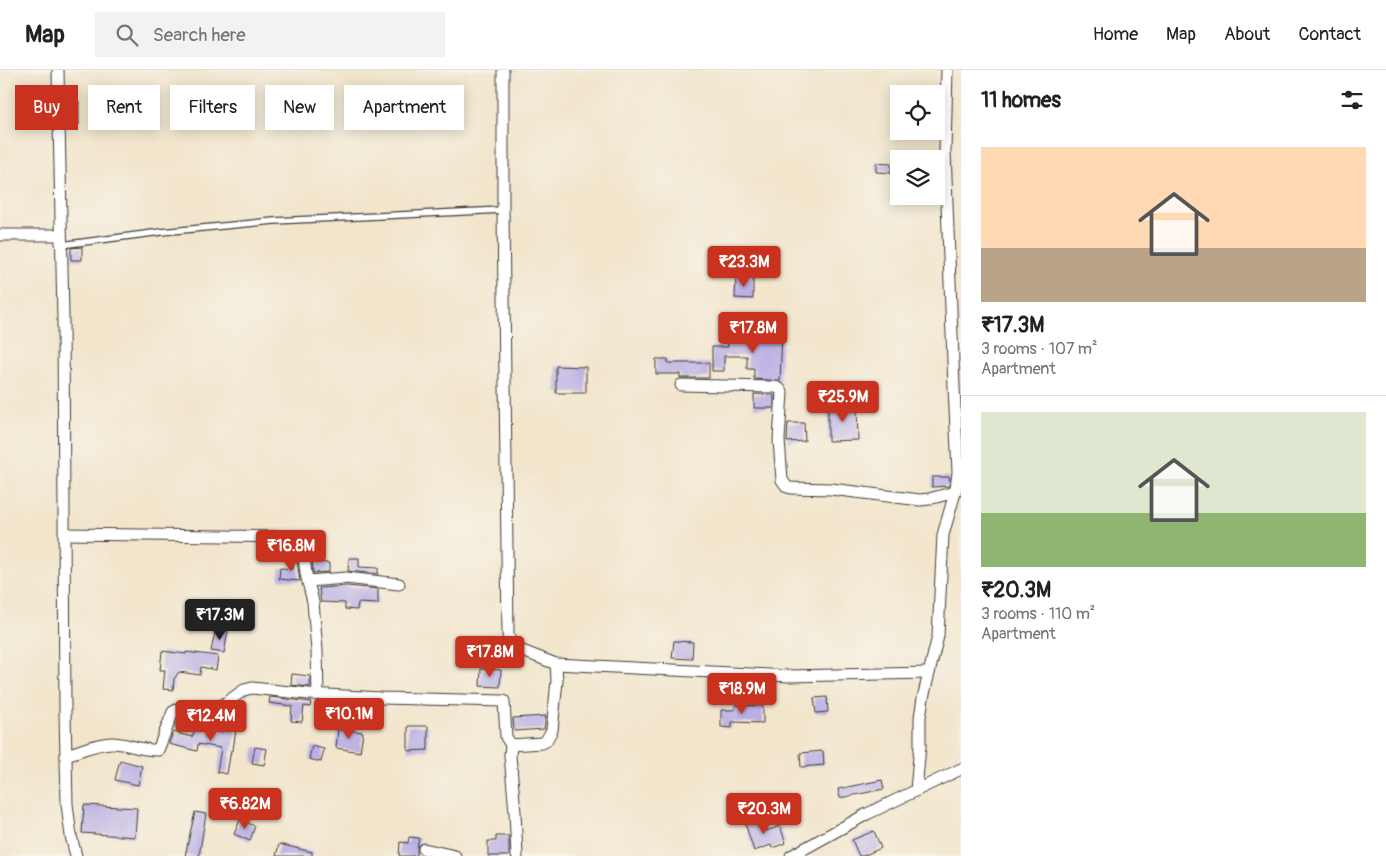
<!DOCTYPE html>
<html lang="en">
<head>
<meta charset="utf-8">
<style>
	:root { --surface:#fff; --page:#f2f2f2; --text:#202124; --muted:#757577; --line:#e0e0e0; --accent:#c8321e }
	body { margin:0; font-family:Pangolin,sans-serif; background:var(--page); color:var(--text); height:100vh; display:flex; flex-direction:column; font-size:19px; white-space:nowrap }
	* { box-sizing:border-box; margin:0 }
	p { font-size:16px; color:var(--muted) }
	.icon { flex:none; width:28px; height:28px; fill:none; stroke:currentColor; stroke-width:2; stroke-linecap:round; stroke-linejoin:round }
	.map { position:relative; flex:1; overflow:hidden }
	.sheet { display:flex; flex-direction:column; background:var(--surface); width:425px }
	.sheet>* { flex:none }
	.hud { position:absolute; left:15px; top:15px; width:475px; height:45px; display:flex; gap:10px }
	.controls { position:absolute; left:890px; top:15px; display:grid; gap:10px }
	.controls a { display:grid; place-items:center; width:55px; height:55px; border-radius:0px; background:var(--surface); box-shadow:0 2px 12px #0003; font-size:25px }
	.price { position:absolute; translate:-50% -42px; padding:0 11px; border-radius:5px; background:var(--accent); color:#fff; font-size:16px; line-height:32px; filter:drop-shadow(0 1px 2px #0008) }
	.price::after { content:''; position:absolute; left:50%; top:30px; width:15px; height:11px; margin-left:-8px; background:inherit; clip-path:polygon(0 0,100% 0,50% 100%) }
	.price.on { background:#222; color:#fff }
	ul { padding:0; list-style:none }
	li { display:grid; align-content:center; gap:10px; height:265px; padding:0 20px }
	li+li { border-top:1px solid var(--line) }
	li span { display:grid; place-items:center; height:155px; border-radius:0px; color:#555 }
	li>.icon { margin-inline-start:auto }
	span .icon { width:90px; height:90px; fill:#fffc; stroke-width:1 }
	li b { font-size:21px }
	h2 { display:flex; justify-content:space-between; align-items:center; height:60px; padding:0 20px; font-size:21px }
	.pill { padding:0 18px; border-radius:0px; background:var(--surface); box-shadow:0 2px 12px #0003; font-size:18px; line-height:45px }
	.pill.on { background:var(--accent); color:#fff }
	header { display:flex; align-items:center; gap:30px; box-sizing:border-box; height:70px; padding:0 25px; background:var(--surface); border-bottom:1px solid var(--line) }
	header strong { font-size:24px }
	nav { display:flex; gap:28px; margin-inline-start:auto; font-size:18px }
	.search { width:350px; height:45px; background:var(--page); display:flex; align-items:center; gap:12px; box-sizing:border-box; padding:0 18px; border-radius:0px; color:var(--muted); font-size:19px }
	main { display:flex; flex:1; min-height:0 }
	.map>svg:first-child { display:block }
</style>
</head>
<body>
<header>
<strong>Map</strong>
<div class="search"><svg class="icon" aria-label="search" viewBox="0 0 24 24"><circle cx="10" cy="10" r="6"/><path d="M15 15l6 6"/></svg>Search here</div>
<nav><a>Home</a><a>Map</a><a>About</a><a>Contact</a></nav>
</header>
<main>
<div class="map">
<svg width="961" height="786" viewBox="0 0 961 786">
	<rect width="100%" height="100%" fill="#f7f3e8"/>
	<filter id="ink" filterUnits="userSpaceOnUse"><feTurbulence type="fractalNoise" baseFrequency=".02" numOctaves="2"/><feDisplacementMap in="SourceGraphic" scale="10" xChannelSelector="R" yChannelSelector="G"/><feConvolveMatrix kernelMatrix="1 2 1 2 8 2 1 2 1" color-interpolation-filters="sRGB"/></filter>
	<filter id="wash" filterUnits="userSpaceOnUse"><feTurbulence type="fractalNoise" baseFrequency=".0096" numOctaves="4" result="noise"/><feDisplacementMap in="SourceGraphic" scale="20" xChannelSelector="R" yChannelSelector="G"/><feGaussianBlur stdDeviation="1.12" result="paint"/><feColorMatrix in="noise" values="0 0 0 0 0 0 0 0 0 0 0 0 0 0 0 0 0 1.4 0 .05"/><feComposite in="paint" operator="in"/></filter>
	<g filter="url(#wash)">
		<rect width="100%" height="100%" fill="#f2e5cc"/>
		<g id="blocks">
			<g fill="#baafe4">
				<path d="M69 31H79V55L68 54Z"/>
				<path d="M876 93 891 94V103L876 102Z"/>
				<path d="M82 177V190H71V178Z"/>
				<path d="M736 208H753V229L735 228Z"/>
				<path d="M760 261V263L782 262 780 311 754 309V299H747V286H724V301H712V277H728L727 266H741V262Z"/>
				<path d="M656 289H668V293H709V308H680V304H656Z"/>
				<path d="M556 296 586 297V323H556Z"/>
				<path d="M754 324 774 325V338H754Z"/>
				<path d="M857 335 858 370 828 371V336Z"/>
				<path d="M788 353H804L805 371 787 372Z"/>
				<path d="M932 407H950L949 416 932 417Z"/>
				<path d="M294 484 296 485 300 511 279 509 280 498 293 499Z"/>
				<path d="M312 486H314V492L329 493V502L313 503Z"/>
				<path d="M349 488H359V497L378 498V504L348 501Z"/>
				<path d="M346 516 378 519V534L358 533 357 540 345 539V533L321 532 319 518Z"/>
				<path d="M216 558 228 560 224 583 211 581Z"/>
				<path d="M674 571 693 572 692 589 672 588Z"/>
				<path d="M162 581 186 584V582L218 586 216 600 201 597 200 605 179 602 174 609 173 620 163 619 165 600H160Z"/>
				<path d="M481 599 501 600 500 617 480 616Z"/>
				<path d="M292 604 310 606V617L291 615Z"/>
				<path d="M270 627 311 632 310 637 304 636 302 652 291 651 292 636 269 633Z"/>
				<path d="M827 627 828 642 816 643 814 628Z"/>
				<path d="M735 635 763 636V653L732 652V658L721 657V640H735Z"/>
				<path d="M546 646 544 659 514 661 513 648Z"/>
				<path d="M223 650 237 652 233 680H231L227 704 217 702 221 678 198 674 197 681 169 674 173 662 192 667 195 660 210 663V660L222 662Z"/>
				<path d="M408 656H428V680L408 681Z"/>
				<path d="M338 659 363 662 360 682 336 678Z"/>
				<path d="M312 676 324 679 321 692 309 689Z"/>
				<path d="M255 677 267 679 264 695 252 693Z"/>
				<path d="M823 681 824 695 801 697 800 683Z"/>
				<path d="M120 690 142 696 138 715 115 710Z"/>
				<path d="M882 710 884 719 840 728 838 719Z"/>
				<path d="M84 735 137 738 135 767 82 763Z"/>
				<path d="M195 742 206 744 199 786H185Z"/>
				<path d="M762 748 766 761 780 756 786 773 772 778 771 775 754 781 745 753Z"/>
				<path d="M240 750 255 756 250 771 234 764Z"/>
				<path d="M874 761 881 778 863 786H859L852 770Z"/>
				<path d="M496 766H509V786H488V771H496Z"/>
				<path d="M409 767 419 768 417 778V786H399L400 772 408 773Z"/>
				<path d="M279 774 312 782V786H276Z"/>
			</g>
		</g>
	</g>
	<g filter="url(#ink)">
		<use href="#blocks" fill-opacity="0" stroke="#3c3a36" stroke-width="1"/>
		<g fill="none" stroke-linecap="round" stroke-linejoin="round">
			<g stroke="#3c3a36" stroke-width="8">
				<path id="lane" d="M61 175 161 162 274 151 503 140"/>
			</g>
			<g stroke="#3c3a36" stroke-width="13">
				<g id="street">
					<path d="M58 0 63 247 65 643 67 734 71 766 76 786"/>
					<path d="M503 0V140L508 565 511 572 515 578 556 594 788 606 929 603"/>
					<path d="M0 165H61V173"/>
					<path d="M681 315 773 317C778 317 780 318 782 322L779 370 782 410 787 417 791 418 831 419 920 430 929 429 955 422"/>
					<path d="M64 464 295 467 301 472 303 477 306 504 313 532 317 581 318 624"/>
					<path d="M308 511 346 508 399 514"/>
					<path d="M66 685C80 681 97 673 112 673 127 673 142 681 158 680L173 642 180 638 217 639 244 620 252 618 309 624 381 628 504 631 506 667 511 675"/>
					<path d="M916 720 920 676V647L923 628 938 566 943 465 956 419 958 402 954 317 945 81 947 0"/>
					<path d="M424 779 455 786"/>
					<path d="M517 786 515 742 510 685 511 675 542 673 546 671 552 660 557 611 556 594"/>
					<path d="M791 786 867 744 961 699"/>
				</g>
			</g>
			<use href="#lane" stroke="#fff" stroke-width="5.5"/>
			<use href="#street" stroke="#fff" stroke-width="11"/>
		</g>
	</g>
</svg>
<div class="controls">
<a><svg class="icon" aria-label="locate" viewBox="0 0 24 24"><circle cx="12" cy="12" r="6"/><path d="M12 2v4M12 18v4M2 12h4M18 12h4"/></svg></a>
<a><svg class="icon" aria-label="layers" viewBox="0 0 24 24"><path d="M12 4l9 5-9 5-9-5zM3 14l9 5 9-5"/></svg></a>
</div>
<b class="price" style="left:744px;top:218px">₹23.3M</b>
<b class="price" style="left:753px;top:284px">₹17.8M</b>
<b class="price" style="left:843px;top:353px">₹25.9M</b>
<b class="price" style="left:291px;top:502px">₹16.8M</b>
<b class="price on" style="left:220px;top:571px">₹17.3M</b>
<b class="price" style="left:490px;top:608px">₹17.8M</b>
<b class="price" style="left:742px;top:645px">₹18.9M</b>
<b class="price" style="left:349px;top:670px">₹10.1M</b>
<b class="price" style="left:211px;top:672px">₹12.4M</b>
<b class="price" style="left:245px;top:760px">₹6.82M</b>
<b class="price" style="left:764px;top:765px">₹20.3M</b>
<div class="hud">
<a class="pill on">Buy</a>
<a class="pill">Rent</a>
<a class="pill">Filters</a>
<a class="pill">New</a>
<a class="pill">Apartment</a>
</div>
</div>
<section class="sheet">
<h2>11 homes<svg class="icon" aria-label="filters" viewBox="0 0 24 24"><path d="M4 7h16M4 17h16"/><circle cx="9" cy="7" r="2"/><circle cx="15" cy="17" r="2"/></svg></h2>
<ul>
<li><span style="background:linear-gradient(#ffd9b3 65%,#b9a48a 0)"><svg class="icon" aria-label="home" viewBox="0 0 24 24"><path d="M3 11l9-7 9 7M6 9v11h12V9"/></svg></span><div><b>₹17.3M</b><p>3 rooms · 107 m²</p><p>Apartment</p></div></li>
<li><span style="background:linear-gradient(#dfe7d0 65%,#8fb573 0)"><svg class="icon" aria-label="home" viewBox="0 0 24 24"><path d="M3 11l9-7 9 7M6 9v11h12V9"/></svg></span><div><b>₹20.3M</b><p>3 rooms · 110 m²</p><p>Apartment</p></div></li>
</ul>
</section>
</main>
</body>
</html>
